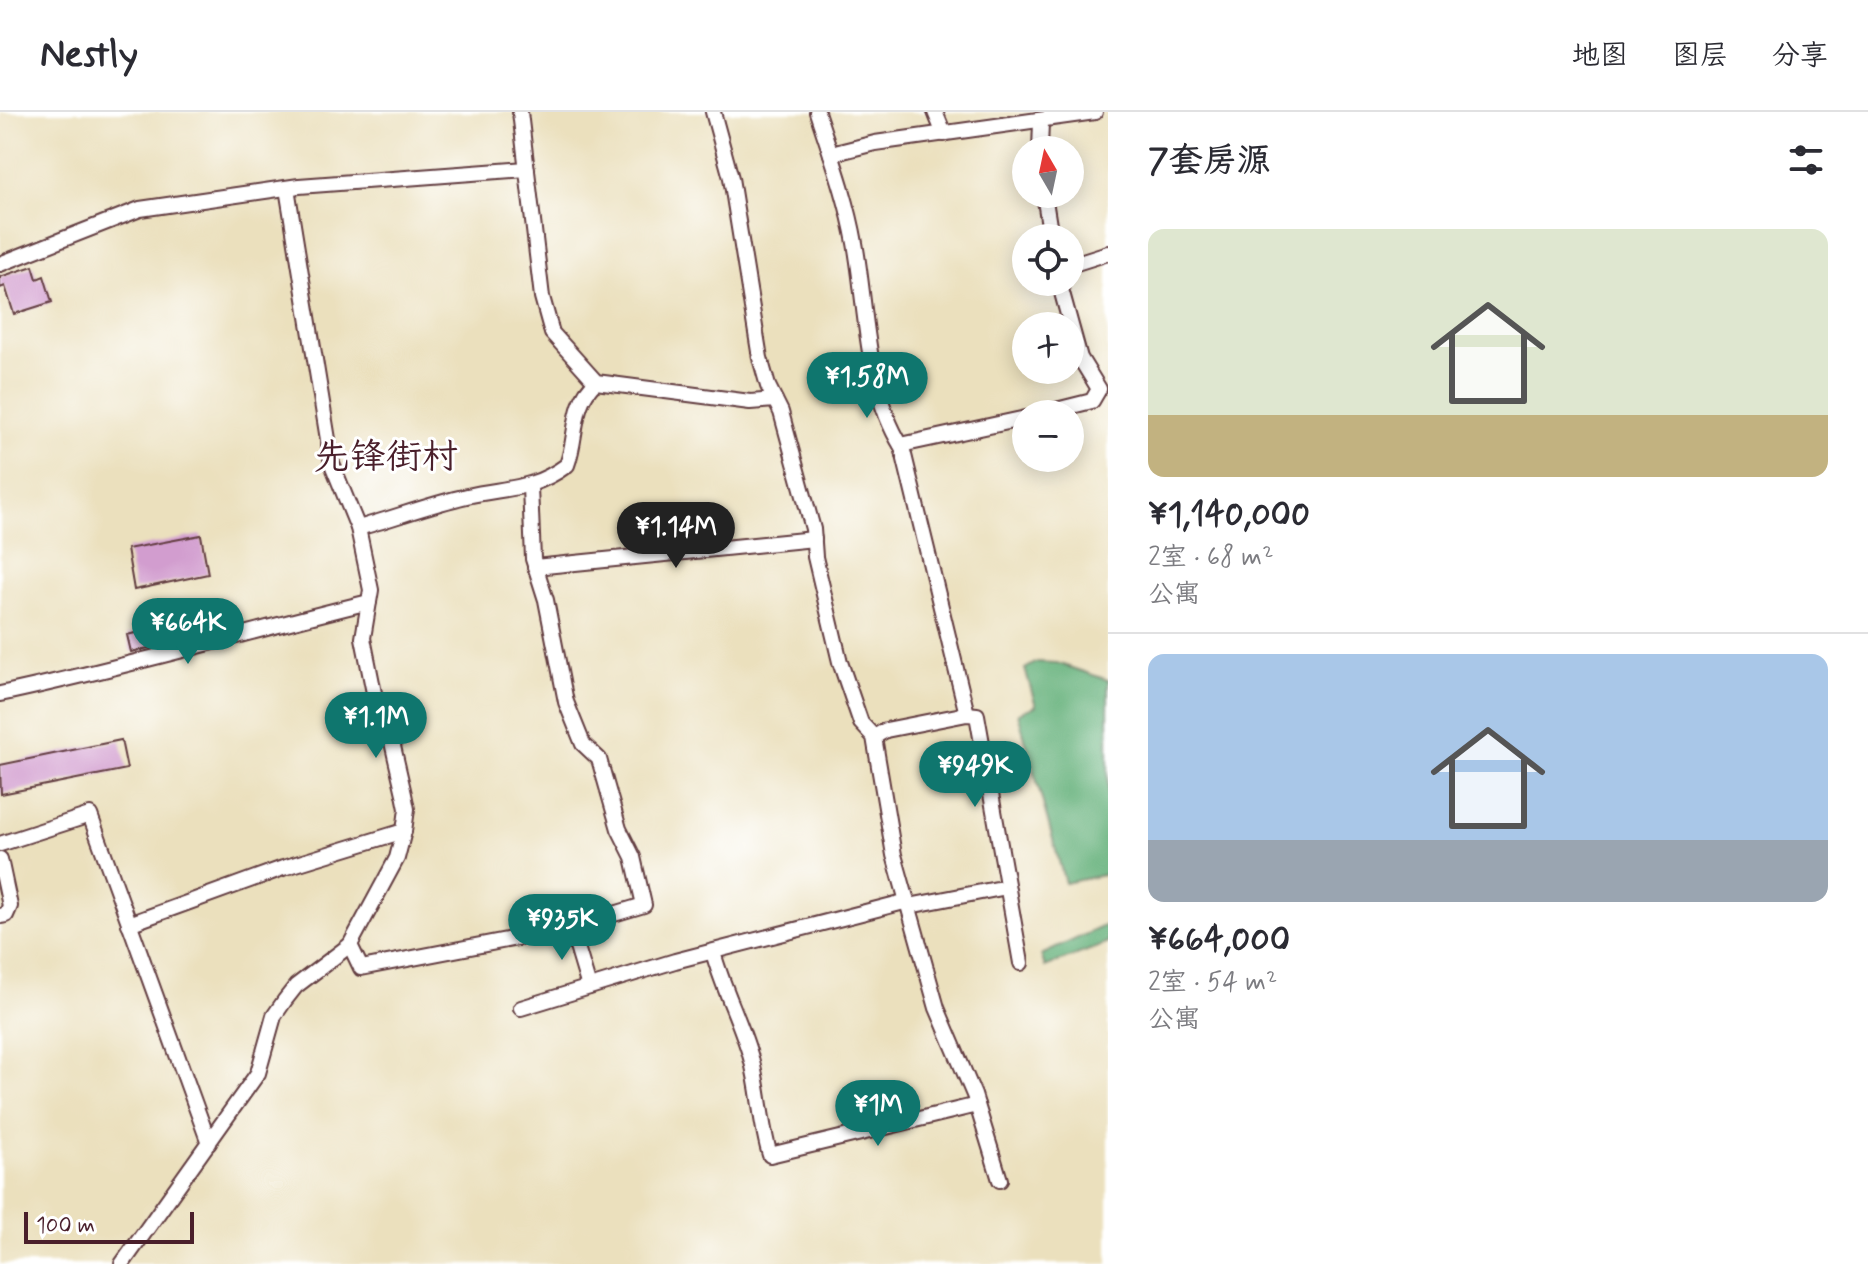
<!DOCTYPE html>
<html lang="zh">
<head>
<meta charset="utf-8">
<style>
	:root { --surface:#fff; --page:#f7f7f7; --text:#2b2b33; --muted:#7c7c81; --line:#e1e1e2; --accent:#0f766e }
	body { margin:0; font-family:Mynerve,"LXGW WenKai TC",sans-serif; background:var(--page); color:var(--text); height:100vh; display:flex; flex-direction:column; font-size:30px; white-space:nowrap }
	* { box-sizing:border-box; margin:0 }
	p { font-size:26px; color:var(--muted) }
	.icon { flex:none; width:44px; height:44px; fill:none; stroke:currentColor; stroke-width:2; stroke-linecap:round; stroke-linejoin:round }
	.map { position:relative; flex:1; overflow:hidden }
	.side { display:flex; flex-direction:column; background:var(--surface); width:760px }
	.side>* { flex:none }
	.needle { width:52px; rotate:351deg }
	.controls { position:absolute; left:1012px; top:24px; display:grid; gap:16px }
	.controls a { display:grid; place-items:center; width:72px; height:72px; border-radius:50%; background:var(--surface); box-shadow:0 4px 20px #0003; font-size:40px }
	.scale { position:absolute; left:24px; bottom:20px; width:170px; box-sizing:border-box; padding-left:8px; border:4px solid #4a1f2b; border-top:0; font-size:22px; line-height:28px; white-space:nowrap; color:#4a1f2b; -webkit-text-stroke:6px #fff; paint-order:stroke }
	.price { position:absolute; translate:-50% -68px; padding:0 18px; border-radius:28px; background:var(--accent); color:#fff; font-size:26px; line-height:52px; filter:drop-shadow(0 2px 4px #0008) }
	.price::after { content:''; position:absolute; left:50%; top:48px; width:24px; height:18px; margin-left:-12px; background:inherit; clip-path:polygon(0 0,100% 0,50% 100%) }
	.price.selected { background:#222; color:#fff }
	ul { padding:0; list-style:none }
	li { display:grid; align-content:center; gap:16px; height:424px; padding:0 40px }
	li+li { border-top:2px solid var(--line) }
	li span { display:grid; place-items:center; height:248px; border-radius:16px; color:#555 }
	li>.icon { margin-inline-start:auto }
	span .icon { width:144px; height:144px; fill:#fffc; stroke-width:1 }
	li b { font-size:34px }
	h2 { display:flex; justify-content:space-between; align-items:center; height:96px; padding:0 40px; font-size:34px }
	header { display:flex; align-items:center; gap:48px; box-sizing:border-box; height:112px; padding:0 40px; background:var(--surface); border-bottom:2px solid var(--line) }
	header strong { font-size:38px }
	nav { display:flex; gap:44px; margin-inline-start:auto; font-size:28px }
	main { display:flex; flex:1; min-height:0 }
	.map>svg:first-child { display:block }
</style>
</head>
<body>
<header>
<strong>Nestly</strong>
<nav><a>地图</a><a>图层</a><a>分享</a></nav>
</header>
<main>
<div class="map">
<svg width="1108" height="1152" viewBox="0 0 1108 1152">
	<rect width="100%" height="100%" fill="#fff"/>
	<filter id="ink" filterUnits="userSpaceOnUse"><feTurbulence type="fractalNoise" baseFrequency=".0125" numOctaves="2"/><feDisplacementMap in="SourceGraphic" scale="16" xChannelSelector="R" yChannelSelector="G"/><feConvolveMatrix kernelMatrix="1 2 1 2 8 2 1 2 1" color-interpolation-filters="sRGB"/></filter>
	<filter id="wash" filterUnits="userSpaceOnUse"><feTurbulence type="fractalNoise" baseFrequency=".006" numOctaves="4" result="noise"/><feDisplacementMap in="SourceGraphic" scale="32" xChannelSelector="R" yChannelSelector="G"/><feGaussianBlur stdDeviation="1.8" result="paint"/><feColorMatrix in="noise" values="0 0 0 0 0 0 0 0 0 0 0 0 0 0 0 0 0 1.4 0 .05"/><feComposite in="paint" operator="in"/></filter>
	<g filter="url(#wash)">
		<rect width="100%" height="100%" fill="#ebe0bd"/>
		<g fill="#65b17a" stroke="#586852" stroke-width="2">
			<path d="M1037 550 1057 551 1108 568V762L1065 771 1018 601 1036 594 1025 557Z"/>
			<path d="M1108 812V831L1045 855 1041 843Z"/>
		</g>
		<g id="blocks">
			<g fill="#d29dcf">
				<path d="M33 154 37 167 44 164 52 190 14 202 5 174 0 176V165Z"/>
				<path d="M201 423 208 462 134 478 127 437Z"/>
				<path d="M169 513 174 530 131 540 127 523Z"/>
				<path d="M121 628 127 657 1 682 0 653Z"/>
			</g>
		</g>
	</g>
	<g filter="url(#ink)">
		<use href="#blocks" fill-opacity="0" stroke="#623c41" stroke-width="2"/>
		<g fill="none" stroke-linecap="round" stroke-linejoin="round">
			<g stroke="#623c41" stroke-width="18">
				<g id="minor">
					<path d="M520 0 542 185 552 221 596 270 750 290 775 288"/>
					<path d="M713 0 731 66 760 246 768 274 781 300 813 417 815 445 840 550 861 611 874 625 894 743 937 896 974 983 1000 1068"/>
					<path d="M817 0C831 43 847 86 855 131 867 197 865 276 902 335L967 602"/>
					<path d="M935 0 944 22"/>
					<path d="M1040 38 1041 10"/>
					<path d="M831 42 875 31 1095 0"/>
					<path d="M1044 82 1051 126"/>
					<path d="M0 152 140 97 299 74 527 57"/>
					<path d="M1070 153 1108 141"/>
					<path d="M1040 302 1092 289 1099 277 1080 246 1059 170"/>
					<path d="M901 333 1026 306"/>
					<path d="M358 416C394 406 431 392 467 384 507 375 532 379 567 353 578 324 571 291 596 270"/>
					<path d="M535 455 814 427"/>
					<path d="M0 582C124 556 246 520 369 490"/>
					<path d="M874 625 886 618 967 602 977 603 1021 851"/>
					<path d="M0 732 90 703 209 1031"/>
					<path d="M0 747 10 794 6 803 0 804"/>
					<path d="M909 794 1007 775"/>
					<path d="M129 812 283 756 404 719"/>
					<path d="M571 815 589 875"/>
					<path d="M350 833 361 856 564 817 644 793 633 745 619 717 599 647 583 632 566 590 546 488 533 447 530 375"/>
					<path d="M713 840C723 877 741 910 751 946 760 978 760 1011 770 1043L977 993"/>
					<path d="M521 896 675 849 908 789"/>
					<path d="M122 1152 258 961 274 904 285 888 296 874 350 833 397 746 404 719 407 697 404 682 386 604 375 586 363 526 371 478 358 416 332 352 287 76"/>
				</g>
			</g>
			<use href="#minor" stroke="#fff" stroke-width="14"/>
		</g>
	</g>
	<g text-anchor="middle" stroke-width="6" stroke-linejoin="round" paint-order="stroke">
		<g font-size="36" fill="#4a1f2b" stroke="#fff">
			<text x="386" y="356">先锋街村</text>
		</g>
	</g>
</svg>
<div class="controls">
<a><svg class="needle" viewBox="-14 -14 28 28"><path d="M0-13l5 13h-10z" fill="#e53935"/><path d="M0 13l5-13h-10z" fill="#7c7c81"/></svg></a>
<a><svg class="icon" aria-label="locate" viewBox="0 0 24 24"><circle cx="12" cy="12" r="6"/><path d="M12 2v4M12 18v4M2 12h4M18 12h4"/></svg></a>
<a>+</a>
<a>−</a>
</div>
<div class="scale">100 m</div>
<b class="price" style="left:867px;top:308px">¥1.58M</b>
<b class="price selected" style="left:676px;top:458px">¥1.14M</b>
<b class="price" style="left:188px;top:554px">¥664K</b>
<b class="price" style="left:376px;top:648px">¥1.1M</b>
<b class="price" style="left:975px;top:697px">¥949K</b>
<b class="price" style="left:562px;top:850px">¥935K</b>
<b class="price" style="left:878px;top:1036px">¥1M</b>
</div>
<section class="side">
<h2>7套房源<svg class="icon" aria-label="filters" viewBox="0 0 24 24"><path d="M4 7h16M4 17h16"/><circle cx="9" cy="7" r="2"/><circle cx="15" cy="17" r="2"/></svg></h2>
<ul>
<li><span style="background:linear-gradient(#dfe7d0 75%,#c2b280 0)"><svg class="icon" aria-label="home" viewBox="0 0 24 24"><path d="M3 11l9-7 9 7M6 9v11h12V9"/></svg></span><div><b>¥1,140,000</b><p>2室 · 68 m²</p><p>公寓</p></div></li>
<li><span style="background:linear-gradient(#a9c7e8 75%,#9aa5b1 0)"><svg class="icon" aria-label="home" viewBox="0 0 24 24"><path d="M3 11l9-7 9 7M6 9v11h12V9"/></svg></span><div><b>¥664,000</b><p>2室 · 54 m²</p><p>公寓</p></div></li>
</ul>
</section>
</main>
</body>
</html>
